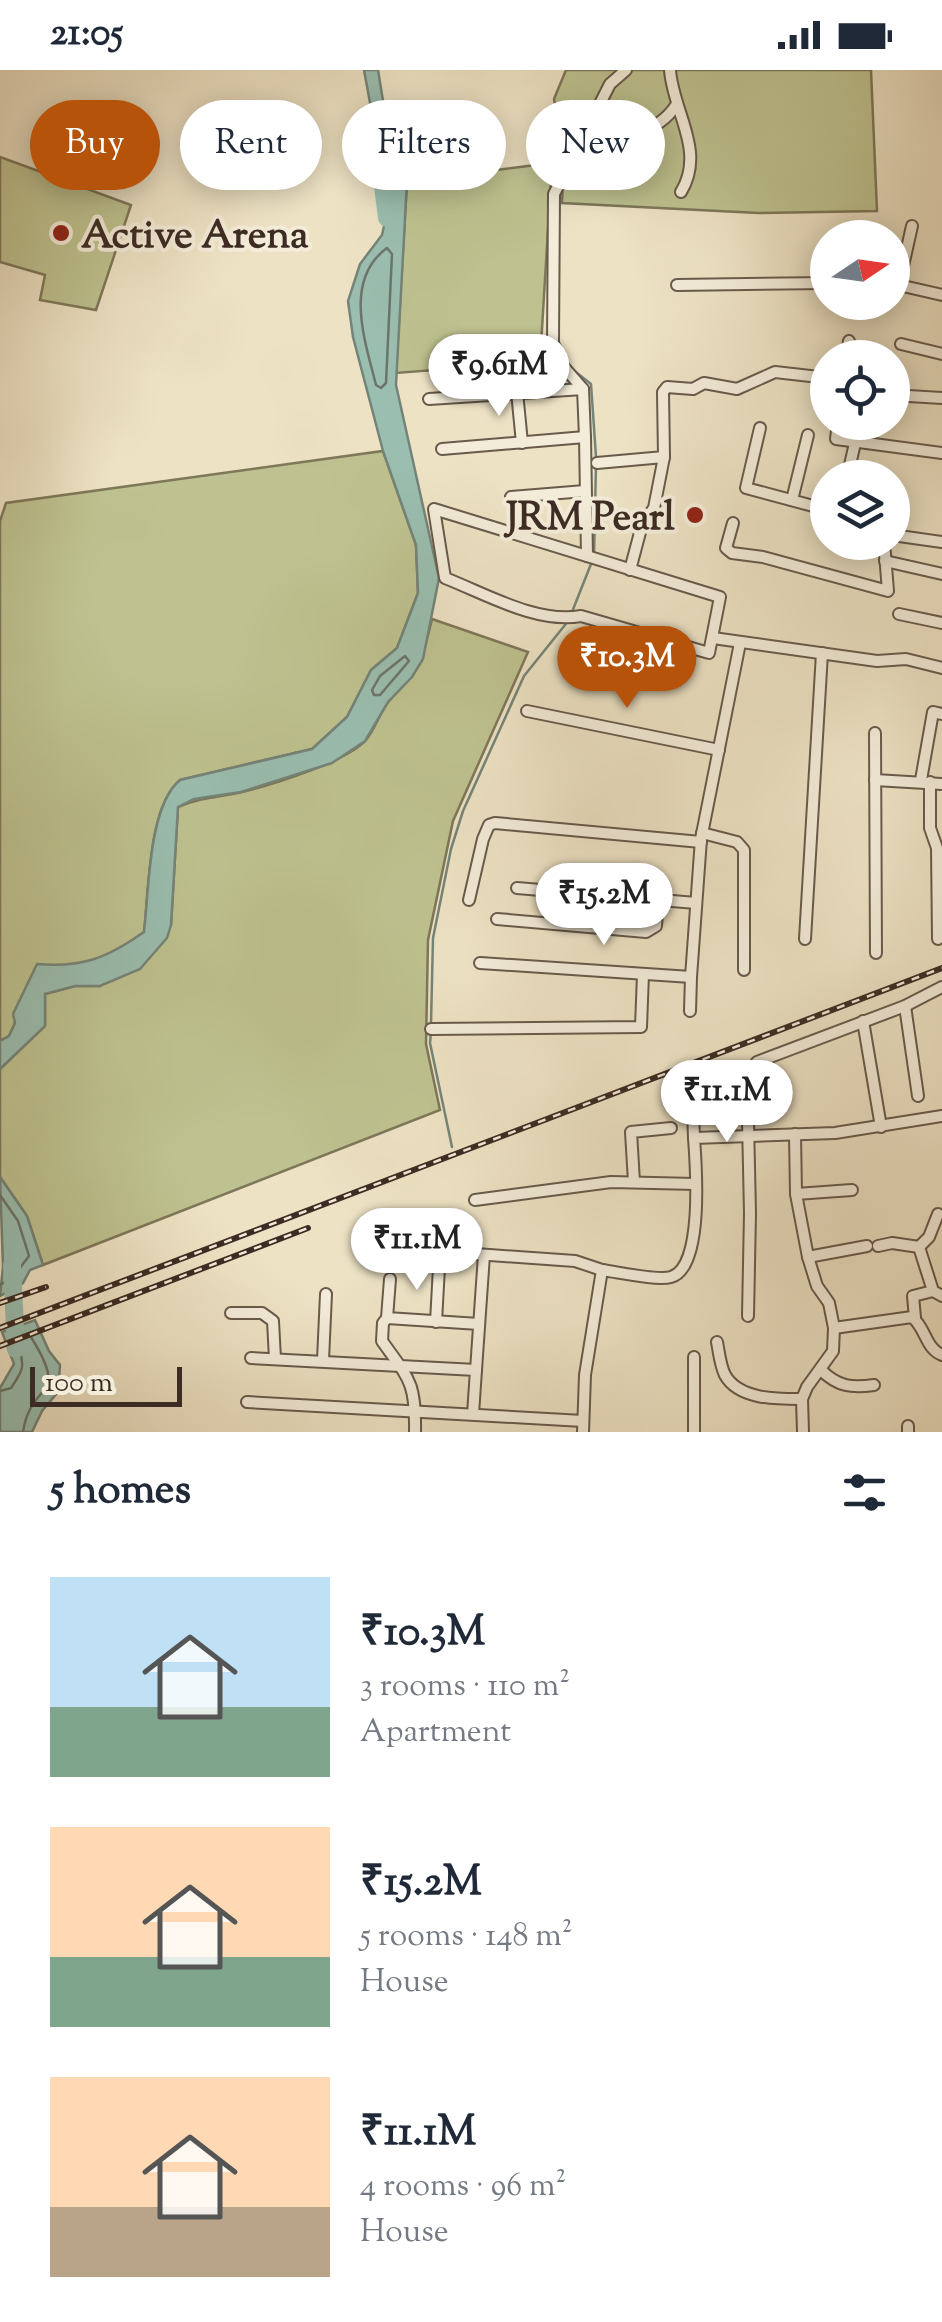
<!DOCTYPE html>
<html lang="en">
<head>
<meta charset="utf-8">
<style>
	:root { --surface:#fff; --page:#f2f2f3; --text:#1f2937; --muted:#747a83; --accent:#b45309 }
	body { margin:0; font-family:"Sorts Mill Goudy",serif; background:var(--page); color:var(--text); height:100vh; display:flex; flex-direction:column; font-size:38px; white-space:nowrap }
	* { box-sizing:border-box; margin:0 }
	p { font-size:32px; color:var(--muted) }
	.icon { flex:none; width:55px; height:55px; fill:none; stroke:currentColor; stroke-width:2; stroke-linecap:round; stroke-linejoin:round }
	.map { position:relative; height:1362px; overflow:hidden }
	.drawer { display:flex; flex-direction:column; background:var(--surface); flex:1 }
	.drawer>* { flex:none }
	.hud { position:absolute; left:30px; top:30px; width:882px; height:90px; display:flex; gap:20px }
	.needle { width:65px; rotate:77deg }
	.controls { position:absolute; left:810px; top:150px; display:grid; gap:20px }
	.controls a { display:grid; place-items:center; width:100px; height:100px; border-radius:50%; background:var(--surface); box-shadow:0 5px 25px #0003; font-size:50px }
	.scale { position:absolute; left:30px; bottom:25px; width:152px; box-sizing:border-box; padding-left:10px; border:5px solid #3d2c24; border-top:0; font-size:28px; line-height:35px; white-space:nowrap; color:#3d2c24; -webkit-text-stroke:8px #f3ecd9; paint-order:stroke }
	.price { position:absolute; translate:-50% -85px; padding:0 22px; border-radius:35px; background:#fff; color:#222; font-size:32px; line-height:65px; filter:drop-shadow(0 2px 5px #0008) }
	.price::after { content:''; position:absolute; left:50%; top:60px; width:30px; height:22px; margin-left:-15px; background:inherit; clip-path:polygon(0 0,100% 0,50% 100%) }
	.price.selected { background:var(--accent); color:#fff }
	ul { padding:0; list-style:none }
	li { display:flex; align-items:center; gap:30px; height:250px; padding:0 50px }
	li span { display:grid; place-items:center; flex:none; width:280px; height:200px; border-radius:0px; color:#555 }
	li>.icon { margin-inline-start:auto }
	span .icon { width:120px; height:120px; fill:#fffc; stroke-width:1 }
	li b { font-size:42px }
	h2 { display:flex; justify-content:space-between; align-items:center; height:120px; padding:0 50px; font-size:42px }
	.pill { padding:0 35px; border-radius:45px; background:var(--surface); box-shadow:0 5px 25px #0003; font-size:35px; line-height:90px }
	.pill.selected { background:var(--accent); color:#fff }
	.status { display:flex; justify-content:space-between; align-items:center; height:70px; padding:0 50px; background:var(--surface); direction:ltr }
	.status svg { height:28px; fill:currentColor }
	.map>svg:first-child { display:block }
</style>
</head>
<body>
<div class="status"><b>21:05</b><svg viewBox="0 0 49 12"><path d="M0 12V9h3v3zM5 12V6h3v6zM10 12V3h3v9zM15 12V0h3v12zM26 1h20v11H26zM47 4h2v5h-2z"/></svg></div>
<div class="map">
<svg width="942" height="1362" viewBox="0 0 942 1362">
	<rect width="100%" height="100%" fill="#ede2c4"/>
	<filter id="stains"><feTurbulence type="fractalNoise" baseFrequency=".002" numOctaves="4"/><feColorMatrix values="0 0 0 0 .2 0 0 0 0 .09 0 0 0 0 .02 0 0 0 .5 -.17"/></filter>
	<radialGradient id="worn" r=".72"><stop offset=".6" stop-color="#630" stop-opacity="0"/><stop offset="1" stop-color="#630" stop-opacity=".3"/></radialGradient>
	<g fill="#bec290" stroke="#7e775a" stroke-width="2.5">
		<path d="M566 0H871L877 141 758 143 562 133 564 91 554 29Z"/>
		<path d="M0 87 131 135 96 240 40 230 45 205 0 192Z"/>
		<path d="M552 93 540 292 396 303 407 111Z"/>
		<path d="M383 381 416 475 418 523 397 578 371 600 347 647 312 679 180 710C148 736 149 821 144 862L113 884 68 897 15 953 9 966 0 971V451L6 433Z"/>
		<path d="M432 549 528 582 453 751 428 870 426 974 440 1040 43 1195 27 1146 0 1107V999L45 956V924L75 916H100L171 855 178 737C198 728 217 727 238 723 268 716 347 692 366 670 376 658 380 641 390 630 420 594 421 596 432 549Z"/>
	</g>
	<g fill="#9abeb0" stroke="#758478" stroke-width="2.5">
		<path d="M364 0H378L396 111H407L396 315 439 508 423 589 412 607 388 632 365 671 332 693 241 722 194 729 178 737 171 855 167 868 140 899 100 916H75L45 924V956L0 999V971L9 966 15 953 13 944 37 894C82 898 107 888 144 862 149 821 148 737 180 710L312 679 347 647 371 600 397 578 418 523 416 475 383 381 353 267 348 231 360 194 382 165 386 147 382 98Z"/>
		<path d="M0 1107 27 1146 43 1195 30 1200 23 1213 0 1226 3 1197Z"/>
		<path d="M35 1250 49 1281 60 1295 58 1322 42 1341 32 1362H0V1318L14 1294 2 1262Z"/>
	</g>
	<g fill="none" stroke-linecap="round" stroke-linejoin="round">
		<g stroke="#6c756a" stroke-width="2.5">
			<path d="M387 178 392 184 386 313 381 318 376 315C365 271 343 210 387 178Z"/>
			<path d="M405 586 409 591 380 625H374L372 620 380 606Z"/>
			<path d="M0 1125 18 1151 29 1186 13 1207 0 1215"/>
			<path d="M0 1321 11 1318C27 1295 23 1295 17 1270L29 1264C72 1331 31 1309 23 1362"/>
		</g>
		<g stroke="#758478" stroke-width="2.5">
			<path d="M572 299 591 314 596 387"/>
			<path d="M594 486 596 395"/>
			<path d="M572 542 591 494"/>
			<path d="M431 954 433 868 451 779 463 741 524 606 569 550"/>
			<path d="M431 962 430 973 452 1077"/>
		</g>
		<g stroke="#9abeb0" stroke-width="18">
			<path d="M376 60 387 148"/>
			<path d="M12 1195 16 1279"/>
		</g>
		<g stroke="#695a4c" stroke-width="14">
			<g id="minor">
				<path d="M670 0C673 42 706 81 681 122"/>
				<path d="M590 58C624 67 656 66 677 34"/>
				<path d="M894 214 942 225"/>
				<path d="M899 214 912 156"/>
				<path d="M677 215 828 213"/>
				<path d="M901 274 942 284"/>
				<path d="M846 288 849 271"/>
				<path d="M583 319 563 296 553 273 554 124 610 14 626 0"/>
				<path d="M517 322 522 373"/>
				<path d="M892 325 942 328"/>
				<path d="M429 329 583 319 585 367"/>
				<path d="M838 352 836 369 942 383"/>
				<path d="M760 358 746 418 828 440"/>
				<path d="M442 379 585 367 587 486"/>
				<path d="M597 393 664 387 663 322 667 317 693 319 704 313 737 319 775 302 828 308"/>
				<path d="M847 408 855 373"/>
				<path d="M511 427 585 421"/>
				<path d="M792 430 808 365"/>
				<path d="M434 439 720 527 709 583 581 546C537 554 486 524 445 508Z"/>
				<path d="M733 453 726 478 732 483 763 487 888 521 884 472"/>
				<path d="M892 465 942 472"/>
				<path d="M885 491 942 504"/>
				<path d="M630 500 642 455 654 438 664 387"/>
				<path d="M899 544 942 553"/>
				<path d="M713 568 877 591 906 589 942 598"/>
				<path d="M527 641 719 680"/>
				<path d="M875 663 876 883"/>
				<path d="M875 710 942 714"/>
				<path d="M921 710 933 642 942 644"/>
				<path d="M930 712V758L937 778 938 869"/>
				<path d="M702 763 737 772 744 780V900"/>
				<path d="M517 818 696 833"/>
				<path d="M469 830 483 769 489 755 495 753 701 772"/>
				<path d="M497 849 646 862 656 856 658 830"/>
				<path d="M805 869 822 583"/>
				<path d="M480 893 691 907 701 769 740 573"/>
				<path d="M905 936 918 1026"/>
				<path d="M690 941 691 907"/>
				<path d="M863 951 881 1057"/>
				<path d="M431 959 641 957 643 904"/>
				<path d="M693 1040 694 1068"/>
				<path d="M795 1064 796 1124 808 1187 867 1176"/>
				<path d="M634 1112 631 1062 671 1058"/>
				<path d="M796 1124 852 1120"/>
				<path d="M475 1130 611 1112 696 1114"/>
				<path d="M450 1167 476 1184 575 1191 602 1200"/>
				<path d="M878 1176 892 1173 919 1177 933 1221 942 1226"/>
				<path d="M919 1177 929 1167 938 1144"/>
				<path d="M390 1209 387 1248 479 1254"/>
				<path d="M231 1243H262L273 1251 275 1289"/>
				<path d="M748 1246 750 1143 747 1006 757 992 905 936 942 917"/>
				<path d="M387 1248 383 1253 382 1271C409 1309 416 1312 415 1362"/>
				<path d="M915 1248 913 1226 933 1221"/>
				<path d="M436 1252 439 1197"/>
				<path d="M834 1258 912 1247C926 1258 925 1278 942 1285"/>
				<path d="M717 1272C719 1282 720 1295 725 1305 739 1330 778 1329 802 1329"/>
				<path d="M694 1287V1362"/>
				<path d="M251 1288 476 1300 473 1344"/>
				<path d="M323 1290 326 1224"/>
				<path d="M476 1300 484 1185"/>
				<path d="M821 1300C838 1317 852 1318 874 1315"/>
				<path d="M247 1332 583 1351"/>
				<path d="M908 1356V1362"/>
				<path d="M583 1362 585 1305 602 1200C618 1202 657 1211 671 1207 704 1198 696 1095 694 1068L835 1063 942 1046"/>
				<path d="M803 1362 802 1329 807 1317 833 1281 834 1258 829 1233 817 1216 808 1187"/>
			</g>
		</g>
		<use href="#minor" stroke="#f3ecd9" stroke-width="10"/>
		<g stroke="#3d2c24" stroke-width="6">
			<g id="rail">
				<path d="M0 1233 46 1217"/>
				<path d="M0 1258 942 898"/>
				<path d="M0 1276 308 1158"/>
			</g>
		</g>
		<use href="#rail" stroke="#f3ecd9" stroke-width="2.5" stroke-dasharray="8" stroke-linecap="butt"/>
	</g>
	<g fill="#8f2418" stroke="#f3ecd9" stroke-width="4">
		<circle cx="61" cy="163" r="10"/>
		<circle cx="695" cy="445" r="10"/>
	</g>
	<g text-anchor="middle" stroke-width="8" stroke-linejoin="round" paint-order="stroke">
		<g font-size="40" font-weight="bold" fill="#3d2c24" stroke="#f3ecd9" text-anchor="start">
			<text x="81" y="177">Active Arena</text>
			<text x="675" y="459" text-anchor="end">JRM Pearl</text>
		</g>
	</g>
	<rect width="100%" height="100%" filter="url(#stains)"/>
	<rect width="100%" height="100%" fill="url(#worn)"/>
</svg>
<div class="controls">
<a><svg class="needle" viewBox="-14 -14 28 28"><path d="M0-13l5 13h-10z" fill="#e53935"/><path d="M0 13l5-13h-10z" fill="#747a83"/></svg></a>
<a><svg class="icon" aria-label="locate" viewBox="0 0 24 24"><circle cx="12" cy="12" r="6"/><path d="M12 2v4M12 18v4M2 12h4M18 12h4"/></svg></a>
<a><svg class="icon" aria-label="layers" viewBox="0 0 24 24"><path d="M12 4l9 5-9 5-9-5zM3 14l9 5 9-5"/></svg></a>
</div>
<div class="scale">100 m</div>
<b class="price" style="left:499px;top:349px">₹9.61M</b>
<b class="price selected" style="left:627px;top:641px">₹10.3M</b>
<b class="price" style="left:604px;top:878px">₹15.2M</b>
<b class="price" style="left:727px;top:1075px">₹11.1M</b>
<b class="price" style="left:417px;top:1223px">₹11.1M</b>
<div class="hud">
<a class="pill selected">Buy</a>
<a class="pill">Rent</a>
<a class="pill">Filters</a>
<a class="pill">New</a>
</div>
</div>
<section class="drawer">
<h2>5 homes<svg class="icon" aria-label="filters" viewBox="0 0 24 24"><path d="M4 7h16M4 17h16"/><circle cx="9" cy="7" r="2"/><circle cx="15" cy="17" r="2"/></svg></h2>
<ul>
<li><span style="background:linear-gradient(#bfe0f5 65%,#7fa58c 0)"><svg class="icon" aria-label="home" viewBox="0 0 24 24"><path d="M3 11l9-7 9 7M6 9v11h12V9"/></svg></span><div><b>₹10.3M</b><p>3 rooms · 110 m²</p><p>Apartment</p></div></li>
<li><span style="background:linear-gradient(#ffd9b3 65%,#7fa58c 0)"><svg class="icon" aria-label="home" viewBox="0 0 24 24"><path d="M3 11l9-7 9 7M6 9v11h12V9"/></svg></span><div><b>₹15.2M</b><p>5 rooms · 148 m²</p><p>House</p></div></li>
<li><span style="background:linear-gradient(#ffd9b3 65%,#b9a48a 0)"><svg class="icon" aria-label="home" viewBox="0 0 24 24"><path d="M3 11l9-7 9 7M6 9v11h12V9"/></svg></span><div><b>₹11.1M</b><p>4 rooms · 96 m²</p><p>House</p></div></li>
</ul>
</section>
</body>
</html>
